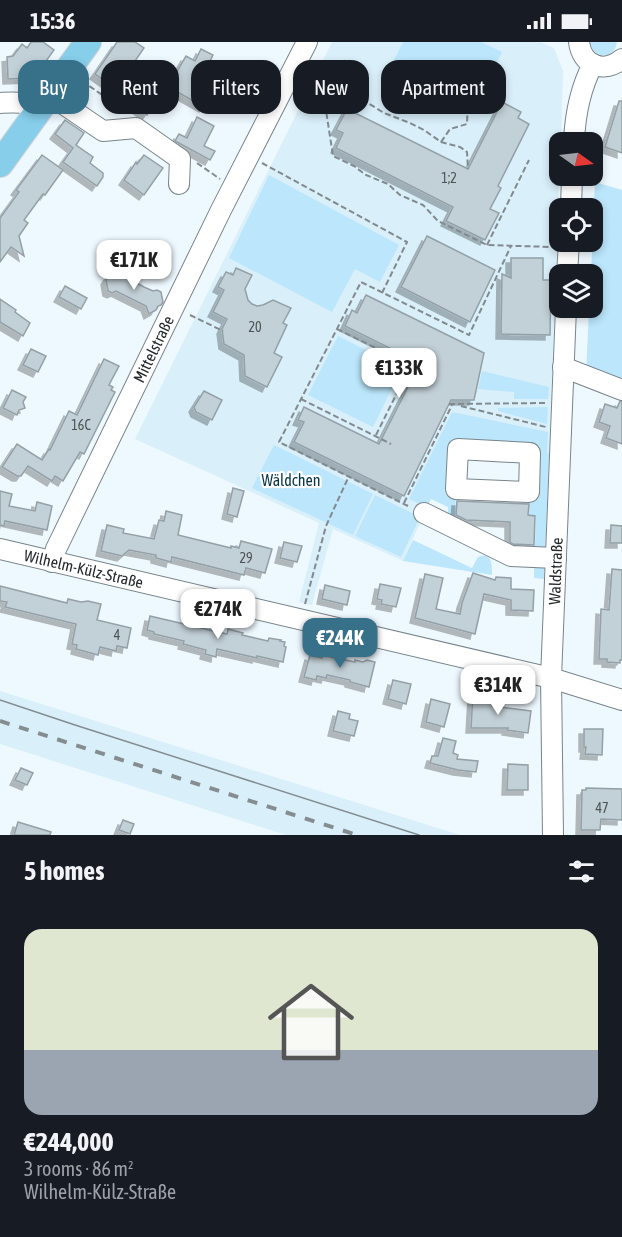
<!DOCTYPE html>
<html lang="en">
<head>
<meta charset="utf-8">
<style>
	:root { --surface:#171b24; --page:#242831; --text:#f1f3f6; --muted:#9ea1a6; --accent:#377089 }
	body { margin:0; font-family:"Asap Condensed",sans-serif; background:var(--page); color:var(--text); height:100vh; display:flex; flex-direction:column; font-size:22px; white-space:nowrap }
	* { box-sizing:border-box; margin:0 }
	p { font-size:20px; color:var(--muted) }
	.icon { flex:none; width:33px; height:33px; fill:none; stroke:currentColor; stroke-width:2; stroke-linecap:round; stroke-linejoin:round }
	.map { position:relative; height:793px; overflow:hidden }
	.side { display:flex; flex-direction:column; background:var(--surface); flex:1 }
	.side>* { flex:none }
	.top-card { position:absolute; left:18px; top:18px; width:586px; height:54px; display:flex; gap:12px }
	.needle { width:39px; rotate:104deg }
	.buttons { position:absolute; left:549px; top:90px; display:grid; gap:12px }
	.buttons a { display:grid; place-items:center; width:54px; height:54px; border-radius:12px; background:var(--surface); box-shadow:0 3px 9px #0003; font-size:30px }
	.price { position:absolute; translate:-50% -51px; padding:0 14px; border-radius:12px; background:#fff; color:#222; font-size:20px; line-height:39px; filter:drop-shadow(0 2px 3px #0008) }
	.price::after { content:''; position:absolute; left:50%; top:36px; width:18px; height:14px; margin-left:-9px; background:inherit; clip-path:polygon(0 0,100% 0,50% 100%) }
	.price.on { background:var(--accent); color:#fff }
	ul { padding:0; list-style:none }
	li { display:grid; align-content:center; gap:12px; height:318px; padding:0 24px }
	li span { display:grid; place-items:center; height:186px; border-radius:18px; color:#555 }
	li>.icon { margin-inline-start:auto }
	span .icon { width:108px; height:108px; fill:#fffc; stroke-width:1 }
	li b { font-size:26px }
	h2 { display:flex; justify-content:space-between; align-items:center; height:72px; padding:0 24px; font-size:26px }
	.chip { padding:0 21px; border-radius:18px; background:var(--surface); box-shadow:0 3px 9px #0003; font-size:21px; line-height:54px }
	.chip.on { background:var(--accent); color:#fff }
	.status { display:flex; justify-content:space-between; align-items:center; height:42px; padding:0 30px; background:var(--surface); direction:ltr }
	.status svg { height:16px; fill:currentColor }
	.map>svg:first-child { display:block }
</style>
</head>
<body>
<div class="status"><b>15:36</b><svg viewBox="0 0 49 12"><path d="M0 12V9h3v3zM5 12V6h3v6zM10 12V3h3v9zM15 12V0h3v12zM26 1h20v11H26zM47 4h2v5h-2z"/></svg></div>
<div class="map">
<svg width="622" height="793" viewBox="0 0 622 793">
	<defs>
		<filter id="shadow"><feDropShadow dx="-5" dy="5" stdDeviation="0" flood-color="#0004"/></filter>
	</defs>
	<rect width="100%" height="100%" fill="#eef9ff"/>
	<g fill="#d9effa">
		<path d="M332 0H540L554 6 563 29 561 100H560L557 206 549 412 453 407 403 519 333 487 312 563 299 560 319 481 135 397Z"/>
		<path d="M0 649 460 793H286L0 702Z"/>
	</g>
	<g fill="#bbe6fb">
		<path d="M403 0H481L502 10 477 60 394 18Z"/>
		<path d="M590 0H617C614 18 594 18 590 0Z"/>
		<path d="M269 133 399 203 380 240 355 227 332 270 229 216Z"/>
		<path d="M595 140 622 148V346L586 332 589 266H592V232H591Z"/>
		<path d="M338 294 402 326 373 385 308 353Z"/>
		<path d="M482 329 549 345 548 357H514V350L478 347Z"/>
		<path d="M548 365 547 382 498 369V366Z"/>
		<path d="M452 370 548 390 547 411 549 412 544 537 534 536V507L507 506 505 502H516V504L525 505 526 503H535L536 474 529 473 530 410 458 407 455 478 448 476V465L431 457 427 465 409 457Z"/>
		<path d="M274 403 373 452 353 493 252 446Z"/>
		<path d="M375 453 420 475 401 515 355 494Z"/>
		<path d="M413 498 472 526 478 515C492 510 492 522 492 533L403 519Z"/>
	</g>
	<g fill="#c2d0d7" stroke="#94a0a7" stroke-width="1.5" filter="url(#shadow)">
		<path d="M31 0H43L54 8 34 36 8 37 7 15 13 14 22 2 27 6Z"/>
		<path d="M117 0H135L144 6 133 22 131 21 113 45 95 32Z"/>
		<path d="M201 7 213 13 203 33 212 38 211 41 215 44 204 65 174 48 166 63 157 58 147 73 130 61 155 27 172 38 186 14 195 19Z"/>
		<path d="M241 30 253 35 248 47 236 41Z"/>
		<path d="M619 59H622V111L605 105Z"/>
		<path d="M502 60 521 70 518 76 529 82 498 144 501 146 490 167 499 171 485 198 446 179 453 165 336 106 343 91 336 88 347 67 468 127Z"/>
		<path d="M197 75 214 84 204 104 215 109 210 118 175 99 179 92 187 96Z"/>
		<path d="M65 78 84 91 76 103 93 115 90 121 103 131V135L97 144 63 120 73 106 55 92Z"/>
		<path d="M42 113 63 128 45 153 43 152 24 178 28 181 19 194 24 214 11 205 0 220V176L19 150 16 148Z"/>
		<path d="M144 113 163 126 144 153 124 138 136 120 137 122Z"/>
		<path d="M427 194 495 228 470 280 401 245Z"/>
		<path d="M511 216H543V238H551L550 293 501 292 502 232 511 236Z"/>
		<path d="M236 226 252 233 245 247 248 258 252 262 257 264 263 263 273 258 291 266 283 281 287 283 274 311 282 315 267 345 245 334 244 313 224 302 222 287 227 277 213 270 224 248 218 245 226 230 233 233Z"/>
		<path d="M119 228 123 230 124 234 144 245 153 249 157 248 161 250 163 260 161 263 158 264 156 268 149 272 146 264 116 249 112 251 108 249 106 238 109 233Z"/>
		<path d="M65 244 87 256 81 267 59 255Z"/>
		<path d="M366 253 484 311 474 358H451L404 454 294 400 304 380 298 378 304 365 379 402 420 321 345 284 352 268 357 271Z"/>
		<path d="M0 257 16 268 15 270 30 281 23 294 0 280Z"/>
		<path d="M31 307 46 314 38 330 23 323Z"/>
		<path d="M104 317 119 324 109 343 113 345 111 348 115 350 84 412 80 410 63 439 55 434 52 439 28 424 21 434H17L2 425 17 402 42 418 49 407 50 408 69 369 77 373Z"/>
		<path d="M12 348 26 355 23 360 25 366 19 368 17 373 3 366Z"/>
		<path d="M204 349 222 358 212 378 196 370 194 365Z"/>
		<path d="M620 359 622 360V402L606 396 610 384 599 380 605 362 617 366Z"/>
		<path d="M233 446 244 449 237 475 227 472Z"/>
		<path d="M0 449 12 452 9 464 35 469 37 460 52 464 47 488 5 479 4 484 0 483Z"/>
		<path d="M457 459 529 462 528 473 535 474 534 503 513 502 510 500V480L466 478 456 473Z"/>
		<path d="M166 469 182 473 178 493 231 506V504L239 506 241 499 272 507 265 531 246 526 244 533 172 515 171 520 156 516V513L129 508 122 514 101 509 107 483 124 487 123 491 154 497 159 478 164 479Z"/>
		<path d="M611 483 622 484V501H610Z"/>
		<path d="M284 500 302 504 297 520 280 516Z"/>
		<path d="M612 527 622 528V618H620V621L607 620V617H599L601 567 609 568Z"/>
		<path d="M473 531 495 538 496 535 511 536V547L534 548 533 569 511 568V558L484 552 475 592 415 576 425 532 443 536 436 567 460 572 462 561Z"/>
		<path d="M380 542 401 546 396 565 381 562 382 558 377 557Z"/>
		<path d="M325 543 350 549 347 563 322 557Z"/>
		<path d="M0 544 67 561 68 557 81 560 88 559 101 562 97 578 131 586 127 606 117 604 116 609 100 605 98 613 76 607 77 603 72 602 76 582 5 565 7 560 0 559Z"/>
		<path d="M150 574 227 592 228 587 243 591 242 593 268 599 269 596 281 598 280 599 285 600 284 604 286 605 283 620 257 614V616L217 607 216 615 205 612 206 608 183 602 184 599 154 592V590L147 588Z"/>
		<path d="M310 613 322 616V613L355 620V618L363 620 367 618 375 620 369 645 350 640V638L327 633 326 636 317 634 316 638 304 635Z"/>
		<path d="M393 638 411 642 406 662 388 657Z"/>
		<path d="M473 652 492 653V664L531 669 528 691 507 688 508 686H471Z"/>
		<path d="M431 657 450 662 444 685 426 680Z"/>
		<path d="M338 669 350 672 349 677 358 679 354 694 333 689Z"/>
		<path d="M584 687H603L602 713 585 712 586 705H584Z"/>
		<path d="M443 696 456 699 453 711 458 713 457 717 478 719 476 730 458 728 430 721 432 714H438Z"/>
		<path d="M508 722 528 723V748H507Z"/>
		<path d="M21 726 33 731 27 743 15 738Z"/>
		<path d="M586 746 622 747V778L601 777 600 788H581L582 748H586Z"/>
		<path d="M123 778 134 782 130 792 119 788Z"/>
		<path d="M18 780 51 790 50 793H14Z"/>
	</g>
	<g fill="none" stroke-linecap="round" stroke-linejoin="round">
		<g stroke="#78848b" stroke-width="22">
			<g id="minor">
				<path d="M579 0C582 24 604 32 622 17"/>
				<path d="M50 53 103 89 136 86 180 117 179 142"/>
				<path d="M0 61C17 60 24 59 39 69"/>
				<path d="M574 100C575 73 580 47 593 22"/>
				<path d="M571 166 572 134"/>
				<path d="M567 232 569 200"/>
				<path d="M563 325 622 348"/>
				<path d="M458 407 530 411 529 450 456 447Z"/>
				<path d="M424 471 511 514 556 516"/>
				<path id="s1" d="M0 507 551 636 622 658"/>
				<path id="s2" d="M52 520 56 507 221 168 307 0"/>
				<path id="s3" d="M553 793 551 636 566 266"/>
			</g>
		</g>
		<g stroke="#d3d4d5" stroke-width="28">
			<path id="major" d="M0 122 88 0"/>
		</g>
		<g stroke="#828a8e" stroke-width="2" stroke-dasharray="6 3" stroke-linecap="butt">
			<path d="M344 18 357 57"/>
			<path d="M82 39 127 70"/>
			<path d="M302 50 325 62 357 57 368 61 384 71 410 81 424 88 441 100 460 105 467 110 468 127"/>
			<path d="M325 62 333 114 354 124 366 133 388 142 400 153 423 163 438 179 487 203 552 205"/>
			<path d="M441 100 450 87 467 82 468 56"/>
			<path d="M197 121 220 137"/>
			<path d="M262 121 407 200 382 251"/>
			<path d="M487 203 529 118"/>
			<path d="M190 273 223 289"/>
			<path d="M337 287 427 331"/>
			<path d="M301 357 391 402"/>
			<path d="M449 362 545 361"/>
			<path d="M461 364 546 385"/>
			<path d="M376 393 411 323"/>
			<path d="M404 461 452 363"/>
			<path d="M408 464 279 400 361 240 469 293 511 204"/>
			<path d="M305 562 326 484 349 434"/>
		</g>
		<use href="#minor" stroke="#fff" stroke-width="20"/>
		<use href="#major" stroke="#87ceeb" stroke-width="26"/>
		<path stroke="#858d91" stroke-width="1.5" d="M0 658 75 683 419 793"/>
		<path stroke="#858d91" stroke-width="4" stroke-dasharray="10 10" stroke-linecap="butt" d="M0 679 357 793"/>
	</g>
	<g text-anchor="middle" stroke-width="4.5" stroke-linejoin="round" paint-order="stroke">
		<g font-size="14" fill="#4c5356">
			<text x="449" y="141">1;2</text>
			<text x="255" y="290">20</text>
			<text x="81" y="388">16C</text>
			<text x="246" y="521">29</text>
			<text x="117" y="598">4</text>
			<text x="602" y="771">47</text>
		</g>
		<g font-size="16" fill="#24292b" stroke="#fff">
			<text dy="6" stroke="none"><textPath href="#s2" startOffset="236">Mittelstraße</textPath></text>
			<text dy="6" stroke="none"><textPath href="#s1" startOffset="86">Wilhelm-Külz-Straße</textPath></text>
			<text dy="6" stroke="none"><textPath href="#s3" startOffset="264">Waldstraße</textPath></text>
		</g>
		<g font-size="16" fill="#083546" stroke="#fff">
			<text x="291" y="444">Wäldchen</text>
		</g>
	</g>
</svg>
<div class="buttons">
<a><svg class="needle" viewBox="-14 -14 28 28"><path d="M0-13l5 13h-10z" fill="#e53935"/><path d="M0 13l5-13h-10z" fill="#9ea1a6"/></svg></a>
<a><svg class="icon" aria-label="locate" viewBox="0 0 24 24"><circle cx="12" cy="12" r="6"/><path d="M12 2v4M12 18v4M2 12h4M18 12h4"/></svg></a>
<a><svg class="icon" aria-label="layers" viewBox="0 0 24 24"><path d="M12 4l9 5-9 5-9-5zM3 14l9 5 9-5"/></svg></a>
</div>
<b class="price" style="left:134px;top:249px">€171K</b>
<b class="price" style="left:399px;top:357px">€133K</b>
<b class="price" style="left:218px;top:598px">€274K</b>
<b class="price on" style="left:340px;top:627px">€244K</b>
<b class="price" style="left:498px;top:674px">€314K</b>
<div class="top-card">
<a class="chip on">Buy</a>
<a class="chip">Rent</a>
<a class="chip">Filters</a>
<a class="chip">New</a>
<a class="chip">Apartment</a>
</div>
</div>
<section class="side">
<h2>5 homes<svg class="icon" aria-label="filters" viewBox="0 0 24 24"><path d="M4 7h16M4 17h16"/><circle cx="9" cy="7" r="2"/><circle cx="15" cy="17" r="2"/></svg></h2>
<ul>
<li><span style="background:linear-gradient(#dfe7d0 65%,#9aa5b1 0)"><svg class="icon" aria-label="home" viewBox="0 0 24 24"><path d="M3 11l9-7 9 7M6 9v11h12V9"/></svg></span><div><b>€244,000</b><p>3 rooms · 86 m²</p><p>Wilhelm-Külz-Straße</p></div></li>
</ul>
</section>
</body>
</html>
